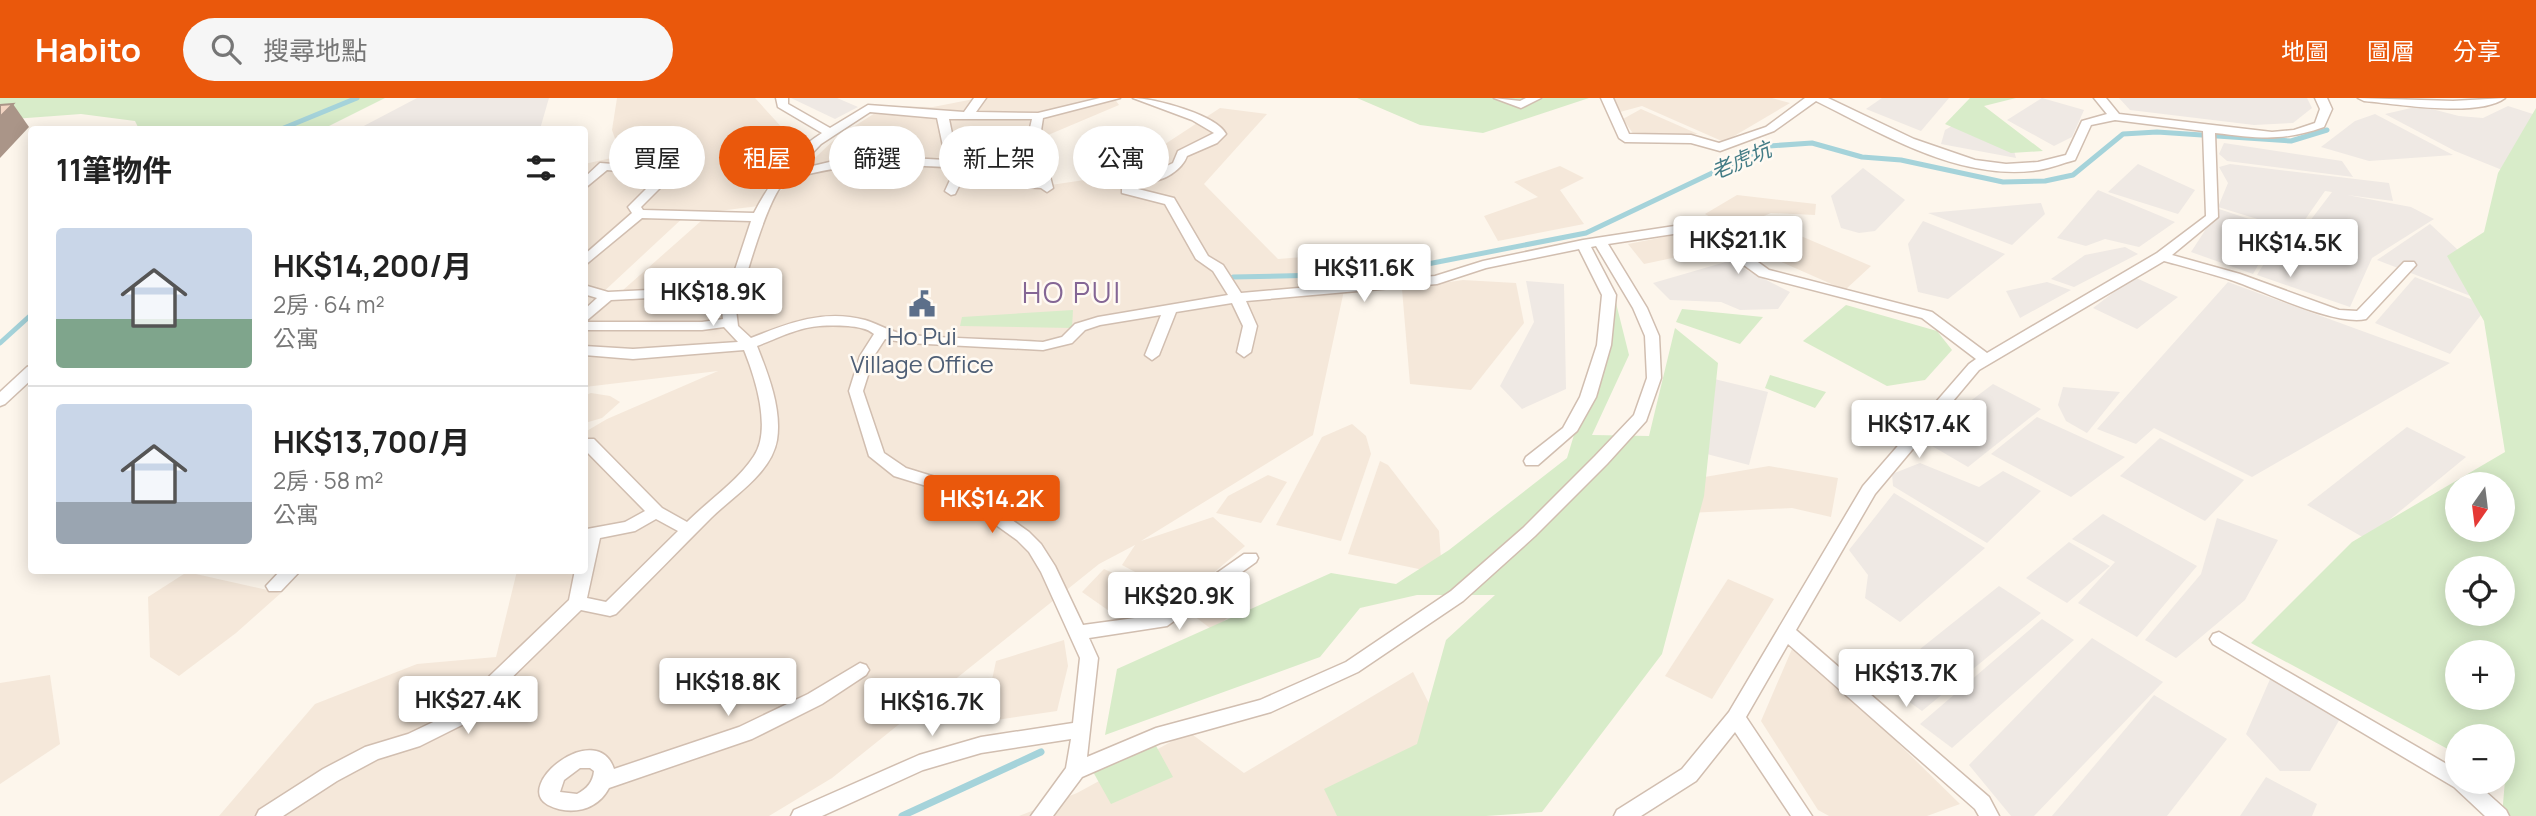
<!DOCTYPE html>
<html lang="zh-TW">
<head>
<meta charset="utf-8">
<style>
	:root { --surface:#fff; --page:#f6f6f6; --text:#222; --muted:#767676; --line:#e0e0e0; --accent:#ea580c }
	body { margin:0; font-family:Manrope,"Noto Sans TC",sans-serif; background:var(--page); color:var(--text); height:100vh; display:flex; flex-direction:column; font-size:26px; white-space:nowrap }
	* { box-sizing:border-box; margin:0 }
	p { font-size:23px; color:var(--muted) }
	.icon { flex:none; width:38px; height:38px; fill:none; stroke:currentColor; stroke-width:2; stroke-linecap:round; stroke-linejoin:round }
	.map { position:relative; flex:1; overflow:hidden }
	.side { position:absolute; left:28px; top:28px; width:560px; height:448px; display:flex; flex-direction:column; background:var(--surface); border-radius:7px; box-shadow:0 4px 18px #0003 }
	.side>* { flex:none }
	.banner { position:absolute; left:609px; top:28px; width:665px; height:63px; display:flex; gap:14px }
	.needle { width:46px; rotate:194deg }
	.controls { position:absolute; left:2445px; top:374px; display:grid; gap:14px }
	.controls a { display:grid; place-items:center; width:70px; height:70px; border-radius:50%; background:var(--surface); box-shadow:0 4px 18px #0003; font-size:35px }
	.price { position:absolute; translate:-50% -60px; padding:0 16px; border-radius:7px; background:#fff; color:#222; font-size:23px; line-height:46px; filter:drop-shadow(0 2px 4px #0008) }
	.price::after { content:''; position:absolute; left:50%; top:42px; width:21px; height:16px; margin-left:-10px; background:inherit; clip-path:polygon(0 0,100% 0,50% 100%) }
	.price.active { background:var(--accent); color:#fff }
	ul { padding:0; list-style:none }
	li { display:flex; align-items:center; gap:21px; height:175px; padding:0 28px }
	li+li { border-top:2px solid var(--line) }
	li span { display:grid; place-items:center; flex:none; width:196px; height:140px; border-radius:7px; color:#555 }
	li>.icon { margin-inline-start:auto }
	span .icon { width:84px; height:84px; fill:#fffc; stroke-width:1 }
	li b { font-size:30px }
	h2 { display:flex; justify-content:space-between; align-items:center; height:84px; padding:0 28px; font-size:30px }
	.chip { padding:0 24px; border-radius:32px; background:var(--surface); box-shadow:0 4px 18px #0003; font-size:24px; line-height:63px }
	.chip.active { background:var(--accent); color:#fff }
	header { display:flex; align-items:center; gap:42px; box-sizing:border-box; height:98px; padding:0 35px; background:var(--accent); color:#fff }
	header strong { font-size:33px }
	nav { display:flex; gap:38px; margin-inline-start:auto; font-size:24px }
	.search { width:490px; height:63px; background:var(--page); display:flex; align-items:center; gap:18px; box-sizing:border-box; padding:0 24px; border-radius:38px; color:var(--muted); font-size:26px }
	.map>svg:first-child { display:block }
</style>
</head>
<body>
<header>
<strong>Habito</strong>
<div class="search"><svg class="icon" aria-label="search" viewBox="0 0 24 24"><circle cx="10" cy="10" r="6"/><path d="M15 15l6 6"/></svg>搜尋地點</div>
<nav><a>地圖</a><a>圖層</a><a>分享</a></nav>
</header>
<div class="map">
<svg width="2536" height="718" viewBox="0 0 2536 718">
	<rect width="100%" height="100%" fill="#fdf6ec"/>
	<g fill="#f5e8da">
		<path d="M617 0H755L786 34 759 108 686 117 585 211 584 66 621 58 612 32Z"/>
		<path d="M979 0H1114L1119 7 1041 40 1044 88 1118 77 1220 10 1267 16 1204 86 1278 161 1352 155 1313 337 1141 443 1213 419 1245 448 1184 500 1122 467 1135 447 1099 466 832 680 769 718H219L315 606 417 566 496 559 517 473 584 472 585 334 607 321 718 273 585 289V219L605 208 701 123 760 112 836 40 886 8 933 9Z"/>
		<path d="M1601 0H1772L1790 5 1724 44 1642 8 1620 14Z"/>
		<path d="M1641 11 1698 36 1634 37 1623 21Z"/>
		<path d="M1560 68 1584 80 1560 92 1584 126 1498 143 1484 118 1538 99 1514 84Z"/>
		<path d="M1737 97 1816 106 1815 117 1771 115 1759 120 1871 168 1845 192 1731 142 1757 120 1731 131 1705 116Z"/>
		<path d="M1685 135 1720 150 1644 166 1628 146Z"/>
		<path d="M1463 182 1516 185 1524 225 1471 292 1410 286 1402 191Z"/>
		<path d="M591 295 610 298 620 304 602 320 585 325V297Z"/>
		<path d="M1352 326 1366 338 1371 356 1341 443 1276 427 1322 339Z"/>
		<path d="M1380 363 1388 367 1439 433 1442 476 1348 456Z"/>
		<path d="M1769 368 1838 380 1831 419 1792 410 1648 417 1640 390Z"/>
		<path d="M1268 377 1287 384 1261 425 1216 415 1228 398Z"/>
		<path d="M1104 471 1162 497 1125 524 1082 494Z"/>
		<path d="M187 474 281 495 236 535 179 578 150 559 148 499Z"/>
		<path d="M1728 481 1774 501 1712 601 1665 578Z"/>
		<path d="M1239 485 1236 511 1214 533 1190 515Z"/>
		<path d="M1064 542 1068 568 1057 613 983 624 996 563Z"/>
		<path d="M1792 551 1851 599 1960 706 1927 718H1829L1818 712 1761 623Z"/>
		<path d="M1413 574 1486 718H1019L1077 695 1189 634 1244 675Z"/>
		<path d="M50 577 60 646 0 686V585Z"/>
	</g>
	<g fill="#efe9e4">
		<path d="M417 0H549L540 31H358Z"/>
		<path d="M791 0H837L858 9 835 21Z"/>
		<path d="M1882 0H1949L1921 33 1866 11Z"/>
		<path d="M2042 0 2084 12 2072 39 2054 48 2007 22Z"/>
		<path d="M2119 0H2307L2312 10 2293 25 2254 27 2130 12Z"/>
		<path d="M2420 8 2459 18 2483 20 2508 8 2536 17 2517 78 2455 53 2385 16Z"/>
		<path d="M2375 16 2453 57 2369 63 2321 49 2355 23Z"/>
		<path d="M1966 20 2011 41 2016 60 1941 46 1945 32Z"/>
		<path d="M2224 45 2342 63 2353 79 2227 63 2219 56Z"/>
		<path d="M2138 66 2195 92 2178 116 2108 94Z"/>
		<path d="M2230 66 2389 85 2393 103 2347 97 2411 109 2434 121 2372 160 2350 209 2257 177 2285 131 2300 136 2332 94 2325 93 2297 133 2218 109 2228 85 2219 69Z"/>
		<path d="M1863 70 1905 102 1875 133 1859 135 1841 130 1831 98Z"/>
		<path d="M2098 92 2175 124 2139 149 2105 141 2086 148 2057 140Z"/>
		<path d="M2041 105 2045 116 2012 147 1928 115Z"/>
		<path d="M2219 111 2279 131 2253 176 2191 154Z"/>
		<path d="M1923 123 2005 156 1948 201 1918 194 1908 146Z"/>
		<path d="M2430 126 2533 222 2377 162Z"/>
		<path d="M2125 149 2138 156 2074 189 2051 181 2085 157Z"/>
		<path d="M1729 163 1790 194 1778 211 1740 212 1721 204 1670 202 1653 185Z"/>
		<path d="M2134 179 2178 199 2137 231 2093 210Z"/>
		<path d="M2415 179 2488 208 2450 256 2375 225Z"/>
		<path d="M1526 183 1564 186 1566 291 1522 311 1500 288 1534 224Z"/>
		<path d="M2047 184 2071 192 2020 220 2006 193Z"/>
		<path d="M2228 184 2450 265 2252 379 2154 330 2136 346 2097 331Z"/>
		<path d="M1702 278 1768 294 1749 367 1680 349Z"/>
		<path d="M1993 286 2041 311 1968 369 1920 341Z"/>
		<path d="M2063 289 2120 294 2087 335 2066 323 2058 307Z"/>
		<path d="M2037 319 2125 359 2071 399 1991 356Z"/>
		<path d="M2407 329 2466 359 2366 441 2307 407Z"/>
		<path d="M2160 340 2244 382 2205 423 2120 378Z"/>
		<path d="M1920 365 1979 389 2003 373 2041 393 1987 445 1893 388 1892 376Z"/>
		<path d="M1894 395 1985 450 1900 524 1865 500 1868 477 1849 452Z"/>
		<path d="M2103 416 2197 468 2137 539 2078 505 2115 464 2072 441Z"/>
		<path d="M2217 420 2278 442 2245 502 2176 560 2145 542 2201 476Z"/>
		<path d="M2069 444 2110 468 2067 505 2026 480Z"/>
		<path d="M1999 488 2041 515 1922 613 1880 583Z"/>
		<path d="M2042 521 2074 542 1952 650 1920 626Z"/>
		<path d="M2092 540 2163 584 2034 718H2011L1969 667Z"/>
		<path d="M2271 579 2341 619 2310 673H2280L2246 636Z"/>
		<path d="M2154 597 2227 641 2167 718H2052Z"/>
		<path d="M2266 679 2317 706 2312 718H2240Z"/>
	</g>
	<g fill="#d8ecc9" fill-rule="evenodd">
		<path d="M0 0H385L323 31H139L135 23 81 16 0 22Z"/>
		<path d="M1357 0H1589L1483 35 1420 27Z"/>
		<path d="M1970 0H2016L1984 8 2043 53 2011 55 1945 26Z"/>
		<path d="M2536 10V718H2502L2505 682 2503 680 2502 639H2457V656L2251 545 2352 444 2505 354 2484 223 2447 158 2484 134 2498 75ZM2457 387H2502V432H2457ZM2457 471H2502V516H2457ZM2457 555H2502V600H2457Z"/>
		<path d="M1615 201 1629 257 1592 337 1649 338 1675 230 1718 265 1704 398 1662 556 1542 714 1486 718H1337L1324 691 1417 646 1446 542 1495 497H1417L1360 510 1320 559 1105 637 1117 571 1331 475 1396 486 1449 452 1567 360Z"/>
		<path d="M1846 207 1937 233 1952 252 1925 282 1887 288 1803 243Z"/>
		<path d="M1682 211 1763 219 1740 246 1676 224Z"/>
		<path d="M1073 212 1072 230 960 228 962 219Z"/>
		<path d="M1770 277 1826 294 1815 310 1765 290Z"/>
		<path d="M1155 646 1173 679 1111 706 1092 672Z"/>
	</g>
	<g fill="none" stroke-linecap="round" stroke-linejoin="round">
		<g stroke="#a5d3da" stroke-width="5">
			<path d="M279 32 357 0"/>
			<path d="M1233 179 1323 177 1402 171 1586 135 1769 48 1812 45 1862 59 1901 62 2003 84 2045 83 2073 77 2123 36 2157 34 2291 43 2327 32"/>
			<path d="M0 245 32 216"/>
		</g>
		<path stroke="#a5d3da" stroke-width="7" d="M902 718 1041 654"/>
		<g stroke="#d1beb0" stroke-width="3">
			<g id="street">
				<path d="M776 0H788V6L830 30 868 7 964 14 974 0H986L976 14 1038 15 1100 0H1120L1043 20 1040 39 1053 90 1047 94 1041 90 960 86 955 96 951 97 945 93 950 82 947 69C898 67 861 64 813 75 805 77 793 78 787 82 768 94 744 187 736 212L738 228 751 240C789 225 824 211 865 222 881 227 892 235 909 237 953 241 999 241 1043 244L1062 239 1075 226 1098 219 1228 197 1213 173 1196 161 1165 106 1122 95V89L1126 88 1174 100 1208 158 1223 167 1241 195 1435 178 1483 163 1583 142 1681 127 1726 141 1769 172 1932 214 1987 255 2157 155 2206 118 2203 33 2115 22 2091 27 2075 62C2063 65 2051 70 2039 72 1960 84 1883 36 1816 3L1774 33 1720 53 1691 45 1625 44 1619 40 1601 0H1613L1629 36 1691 37 1719 45 1766 29 1805 0H1828L1914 41 1975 62 2006 66 2038 64 2066 57 2082 23 2107 16 2094 0H2106L2119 16 2272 34 2294 32 2315 25 2320 11 2315 0H2327L2332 11 2324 29C2281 44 2259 40 2215 35L2218 119 2172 157 2240 176 2339 212 2357 213 2404 164H2414L2416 167 2366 221C2334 228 2264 193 2231 182 2209 175 2186 169 2164 163L1979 272 1875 396 1796 532 1989 699 1999 718H1979L1975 711 1788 546 1746 619 1812 718H1791L1735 634 1696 683 1641 718H1614L1617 712 1682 671 1729 614 1863 388 1969 266 1976 261 1922 220 1759 178 1716 147 1680 135 1608 146 1647 210 1659 238 1661 280 1646 323 1607 366 1535 438 1463 503 1358 574 1271 614 1160 645 1082 679 1053 718H1031L1066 670 1071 641 981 655 923 672 822 718H791L794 712 919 657 981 639 1073 625 1080 560 1041 474 1029 454 1017 442 975 412 933 390 894 378 869 358 849 293 860 258 874 236C867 230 857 229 848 228 806 225 795 233 757 248 768 276 782 311 777 342 771 376 733 398 711 420 680 451 648 484 616 516L610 518 581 512 464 626 420 648 378 661 337 683 283 718H256L259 712 323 671 365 649 408 636 450 616 569 502 575 472H584V436L587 431 625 424 645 413 584 351V341H594L662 410 687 424C709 402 737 384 754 358 772 331 755 279 744 252L633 261 584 257V248L633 251 738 244 724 229 702 232H584V212L597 200 584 196V187L608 194 689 190 728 193 751 123 642 120 584 168V157L632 115 628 109 649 88 630 85 618 73 607 72 584 91V80L600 65 626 67 638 79 659 81 665 85 641 109 643 112 754 115C770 84 792 54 822 35L778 9ZM870 14 937 20 946 62 872 58 842 61 796 72 821 46ZM949 21H1032L1028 39 1039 82 961 79ZM1596 148 1633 210 1645 238 1647 280 1634 317 1595 358 1523 430 1451 493 1346 564 1260 602 1156 630 1087 659 1098 560 1089 540 1167 528 1256 464 1258 460 1256 456H1244L1157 517 1083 527 1055 468 1041 446 1029 434 987 404 945 382 906 370 884 355 863 293 874 258 885 241 908 245 1043 252 1072 245 1085 232 1100 227 1161 217 1145 257 1152 262 1159 257 1176 214 1232 205 1243 228 1237 254 1244 259 1251 254 1257 228 1246 203 1437 186 1486 170 1579 151 1602 197 1597 247 1580 299 1563 330 1526 359 1524 363 1526 367H1538L1577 333 1596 299 1611 247 1616 197 1591 149ZM689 198 725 202 722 212 723 221 702 224H585L611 202ZM656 421 678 433 606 504 587 500 600 440 635 433Z"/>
				<path d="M1133 0C1154 0 1217 17 1226 36L1217 45 1187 58C1182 72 1163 84 1148 83V77L1173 65 1178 53 1214 35 1192 22Z"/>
				<path d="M1494 0 1520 3 1526 0H1541L1521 10Z"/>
				<path d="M2358 0 2453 3 2505 0C2479 20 2397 6 2364 3Z"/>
				<path d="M32 267V281L5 306 0 308V294L27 269Z"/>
				<path d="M281 472H301L281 493H269L266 488Z"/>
				<path d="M2219 534 2457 672V684H2475L2506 712 2509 718H2485L2454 689 2213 546 2210 541 2213 536Z"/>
				<path d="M860 565 866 567 869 572 866 577 822 606 752 641 609 690C597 713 570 718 548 707 512 687 597 620 614 671L739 629 808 596ZM580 670H590L594 673C593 684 587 691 577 696L560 694 564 682Z"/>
			</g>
		</g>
		<use href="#street" fill="#fff" fill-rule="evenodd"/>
	</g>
	<path fill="#aa9588" d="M13 6 29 29 0 60V19Z"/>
	<path fill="#f3d5c3" stroke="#aa9588" stroke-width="2" d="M13 6 0 19V7Z"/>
	<defs>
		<g id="civic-bare" transform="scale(2.1)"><path d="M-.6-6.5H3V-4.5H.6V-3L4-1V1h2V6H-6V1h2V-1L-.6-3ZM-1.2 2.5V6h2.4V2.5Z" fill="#5c6f8a" stroke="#fffaf3" stroke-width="2.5" paint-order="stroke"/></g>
	</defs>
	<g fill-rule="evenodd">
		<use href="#civic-bare" x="922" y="206"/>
	</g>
	<g text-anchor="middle" stroke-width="5" stroke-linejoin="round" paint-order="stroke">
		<g font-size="21" font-style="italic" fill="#437c86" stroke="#fffaf3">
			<text transform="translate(1741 63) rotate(-23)" y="7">老虎坑</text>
		</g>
		<g font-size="24" fill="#4e5e75" stroke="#fffaf3">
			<text x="922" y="247">Ho Pui<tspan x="922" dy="28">Village Office</tspan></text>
		</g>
		<g font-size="28" letter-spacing="2" fill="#846695" stroke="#fffaf3">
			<text x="1072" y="205">HO PUI</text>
		</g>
	</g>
</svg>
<div class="controls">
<a><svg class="needle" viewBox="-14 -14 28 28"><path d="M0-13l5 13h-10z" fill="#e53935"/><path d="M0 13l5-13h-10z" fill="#767676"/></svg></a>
<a><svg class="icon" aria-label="locate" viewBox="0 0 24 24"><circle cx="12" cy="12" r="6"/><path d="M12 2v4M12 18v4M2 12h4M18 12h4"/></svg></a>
<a>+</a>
<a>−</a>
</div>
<b class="price" style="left:1738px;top:178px">HK$21.1K</b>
<b class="price" style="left:2290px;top:181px">HK$14.5K</b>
<b class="price" style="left:1364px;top:206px">HK$11.6K</b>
<b class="price" style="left:713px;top:230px">HK$18.9K</b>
<b class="price" style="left:1919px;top:362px">HK$17.4K</b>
<b class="price active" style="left:992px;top:437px">HK$14.2K</b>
<b class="price" style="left:1179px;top:534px">HK$20.9K</b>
<b class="price" style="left:1906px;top:611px">HK$13.7K</b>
<b class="price" style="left:728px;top:620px">HK$18.8K</b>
<b class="price" style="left:468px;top:638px">HK$27.4K</b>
<b class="price" style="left:932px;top:640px">HK$16.7K</b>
<div class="banner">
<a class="chip">買屋</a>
<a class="chip active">租屋</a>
<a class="chip">篩選</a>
<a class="chip">新上架</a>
<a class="chip">公寓</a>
</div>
<section class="side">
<h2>11筆物件<svg class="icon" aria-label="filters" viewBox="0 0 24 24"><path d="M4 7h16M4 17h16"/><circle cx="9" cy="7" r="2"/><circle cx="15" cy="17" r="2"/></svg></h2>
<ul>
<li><span style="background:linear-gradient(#c9d6e8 65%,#7fa58c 0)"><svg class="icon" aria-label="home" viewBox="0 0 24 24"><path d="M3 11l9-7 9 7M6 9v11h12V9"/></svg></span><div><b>HK$14,200/月</b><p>2房 · 64 m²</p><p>公寓</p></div></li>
<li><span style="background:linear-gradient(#c9d6e8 70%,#9aa5b1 0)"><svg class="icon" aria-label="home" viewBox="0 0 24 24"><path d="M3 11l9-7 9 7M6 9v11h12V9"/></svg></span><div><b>HK$13,700/月</b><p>2房 · 58 m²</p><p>公寓</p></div></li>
</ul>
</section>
</div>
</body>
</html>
